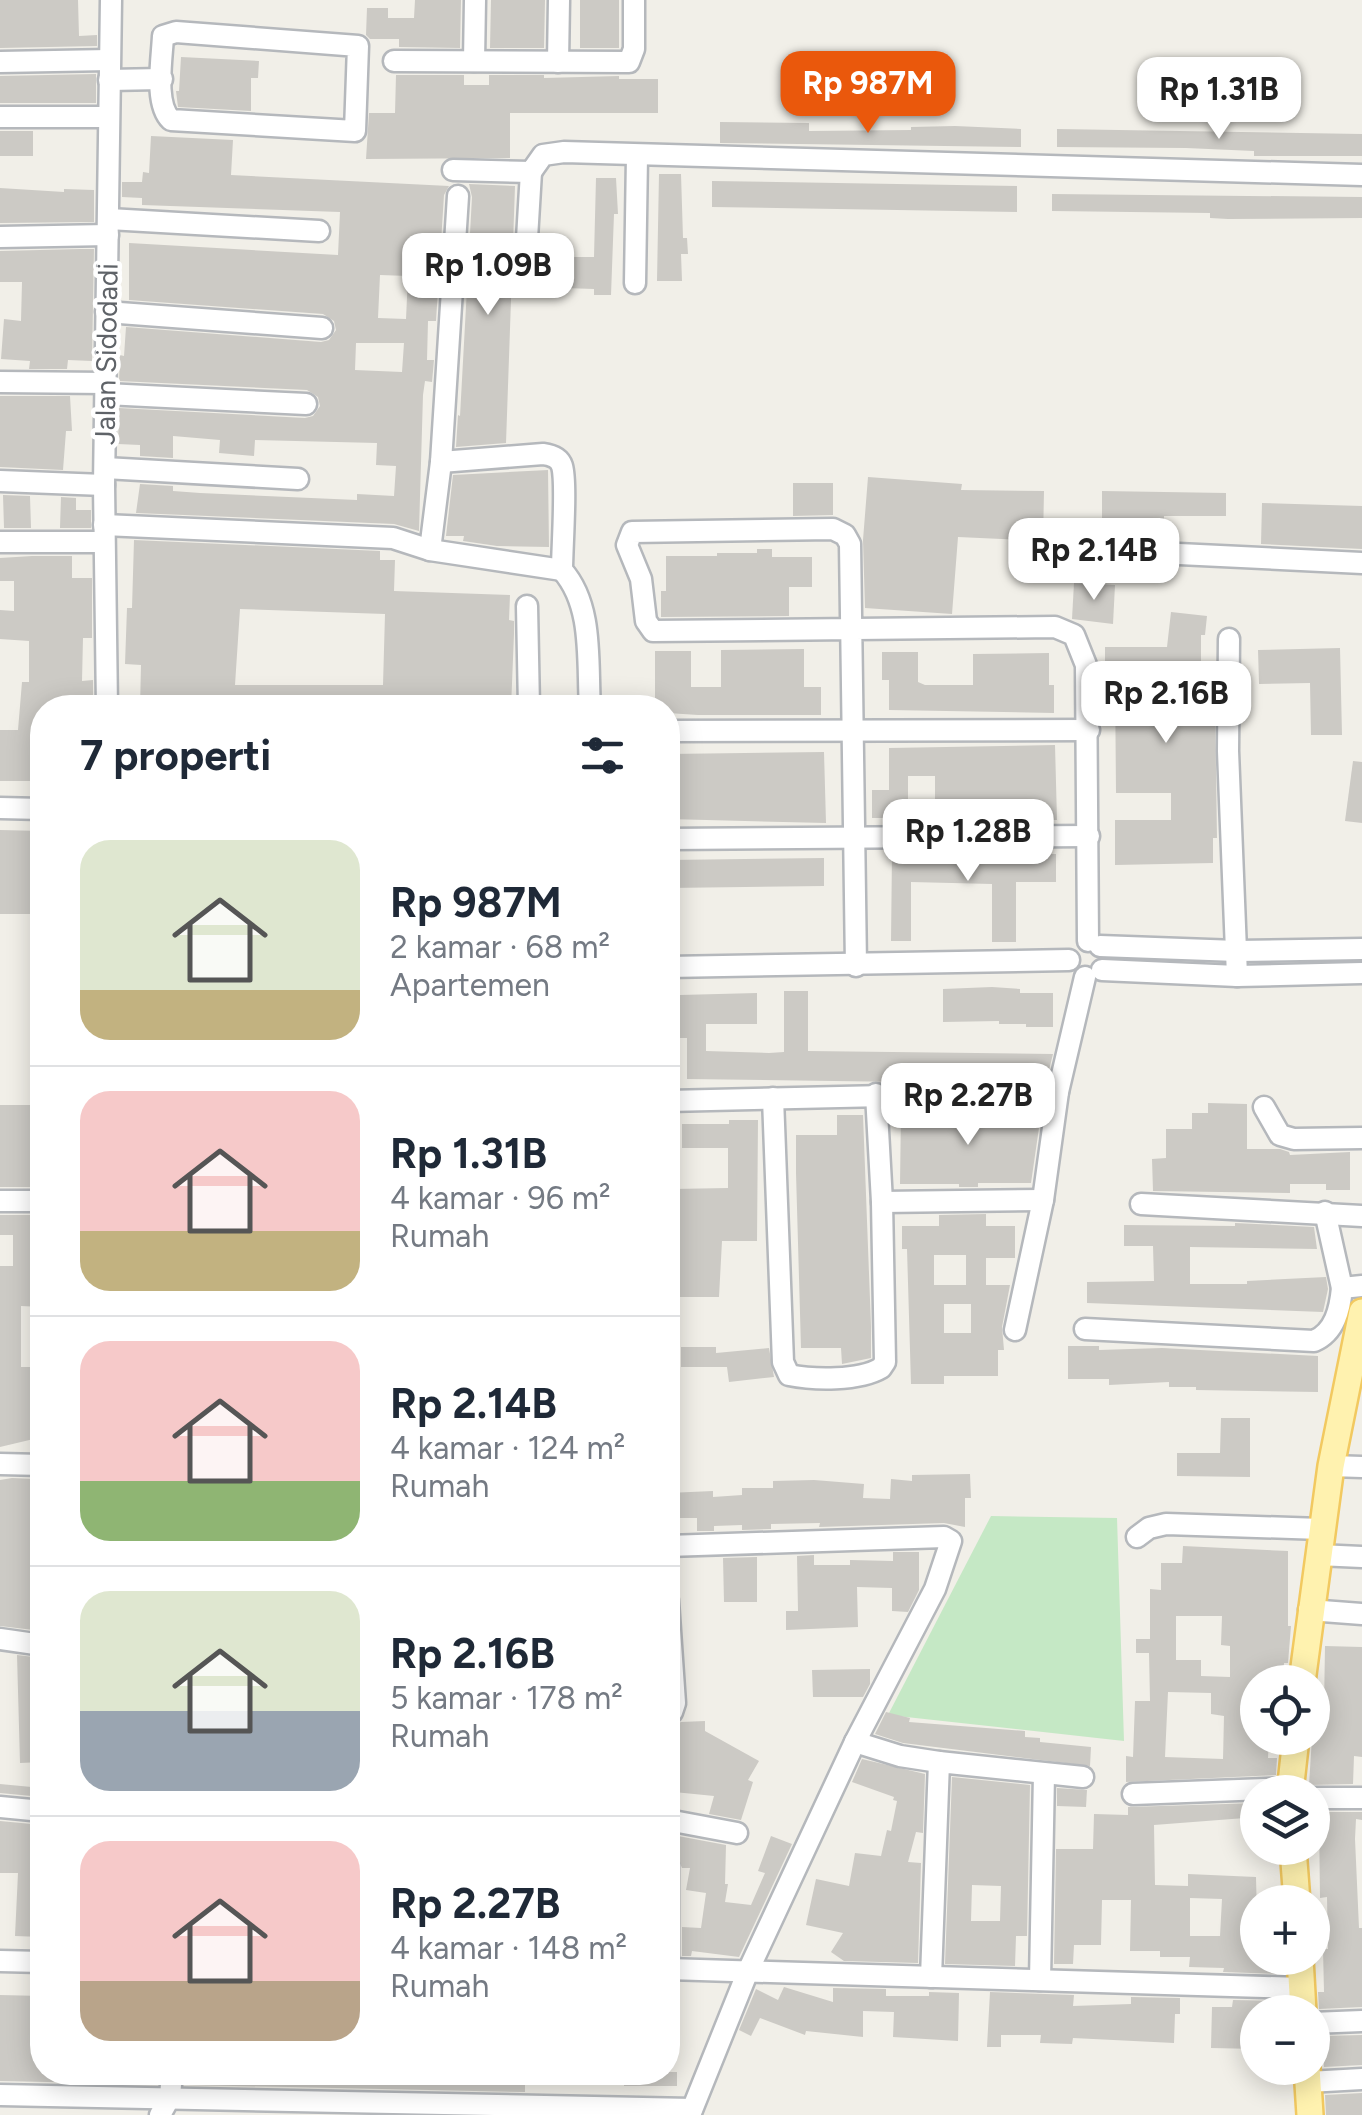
<!DOCTYPE html>
<html lang="id">
<head>
<meta charset="utf-8">
<style>
	:root { --surface:#fff; --page:#f2f2f3; --text:#1f2937; --muted:#747a83; --line:#e0e1e3; --accent:#ea580c }
	body { margin:0; font-family:Figtree,sans-serif; background:var(--page); color:var(--text); height:100vh; display:flex; flex-direction:column; font-size:38px; white-space:nowrap }
	* { box-sizing:border-box; margin:0 }
	p { font-size:32px; color:var(--muted) }
	.icon { flex:none; width:55px; height:55px; fill:none; stroke:currentColor; stroke-width:2; stroke-linecap:round; stroke-linejoin:round }
	.map { position:relative; flex:1; overflow:hidden }
	.panel { position:absolute; left:30px; top:695px; width:650px; height:1390px; display:flex; flex-direction:column; background:var(--surface); border-radius:40px; box-shadow:0 5px 25px #0003 }
	.panel>* { flex:none }
	.controls { position:absolute; left:1240px; top:1665px; display:grid; gap:20px }
	.controls a { display:grid; place-items:center; width:90px; height:90px; border-radius:50%; background:var(--surface); box-shadow:0 5px 25px #0003; font-size:50px }
	.price { position:absolute; translate:-50% -85px; padding:0 22px; border-radius:20px; background:#fff; color:#222; font-size:32px; line-height:65px; filter:drop-shadow(0 2px 5px #0008) }
	.price::after { content:''; position:absolute; left:50%; top:60px; width:30px; height:22px; margin-left:-15px; background:inherit; clip-path:polygon(0 0,100% 0,50% 100%) }
	.price.on { background:var(--accent); color:#fff }
	ul { padding:0; list-style:none }
	li { display:flex; align-items:center; gap:30px; height:250px; padding:0 50px }
	li+li { border-top:2px solid var(--line) }
	li span { display:grid; place-items:center; flex:none; width:280px; height:200px; border-radius:30px; color:#555 }
	li>.icon { margin-inline-start:auto }
	span .icon { width:120px; height:120px; fill:#fffc; stroke-width:1 }
	li b { font-size:42px }
	h2 { display:flex; justify-content:space-between; align-items:center; height:120px; padding:0 50px; font-size:42px }
	.map>svg:first-child { display:block }
</style>
</head>
<body>
<div class="map">
<svg width="1362" height="2115" viewBox="0 0 1362 2115">
	<rect width="100%" height="100%" fill="#f1efe8"/>
	<path fill="#c5e8c5" d="M991 1516 1117 1518 1124 1741 888 1715Z"/>
	<g fill="#cccac5" fill-rule="evenodd">
		<path d="M0 0H78L79 36 97 35V46L0 48Z"/>
		<path d="M415 0H461L460 48 399 47V39H370L366 35 367 8H388V18H414Z"/>
		<path d="M491 0H545L544 48H490Z"/>
		<rect x="580" y="0" width="39" height="48"/>
		<path d="M181 57 259 61 258 78H251V111L178 107 176 91H179Z"/>
		<path d="M96 74V103H0V76Z"/>
		<path d="M396 75H464V85H489V75H544V78L619 76V79H658V113H510V158L366 159 369 113H395Z"/>
		<path d="M720 122 809 123V131L911 130V127L955 126 1021 129V147L720 143Z"/>
		<path d="M1057 129 1362 134V156H1254V151L1186 148 1057 147Z"/>
		<rect x="0" y="131" width="33" height="25"/>
		<path d="M151 136 233 140 231 175 449 186 444 195 436 321H428L427 360H434L432 382 425 381 423 395 419 531 394 524 136 513 140 484 173 486V491L200 493 357 500V494L394 496 396 466 376 465 377 443 255 440 254 456 219 453 220 440 173 436V458L140 456V445L118 444 119 408 305 418 313 416 320 406 318 397 307 390 119 381 120 355 124 356 126 327 321 342 329 340 336 330 334 321 323 314 129 300V243L338 255 340 212 142 205V198L122 197V182H142L143 172 149 173ZM380 275 408 276 406 319 378 318ZM356 343H404L402 372 355 370Z"/>
		<path d="M659 174H681L683 238H687L688 254H681L682 281H657Z"/>
		<path d="M596 178H616L618 214H614L611 295H594V289L564 288V257H594Z"/>
		<path d="M712 181 1017 186V212L712 207Z"/>
		<path d="M469 184 515 186 506 443 456 447 458 415 460 416 472 197Z"/>
		<path d="M0 188 64 192V189L94 190V222L0 223Z"/>
		<path d="M1052 194 1362 197V218L1228 219 1210 218V213L1052 211Z"/>
		<path d="M80 249H94L92 361 68 360 67 369H29L30 361 1 359 4 319 21 321 22 282H0V251Z"/>
		<path d="M0 396H70L72 431H66L63 470 0 467Z"/>
		<path d="M548 470 549 547 497 546 463 541 464 536H446L453 475Z"/>
		<path d="M868 477 962 484 961 490 1044 491 1043 541 958 537 952 614 865 608 863 540Z"/>
		<path d="M793 483H833V515L793 516Z"/>
		<path d="M1102 491 1226 493V516H1164V539L1102 536Z"/>
		<path d="M3 495 30 496 31 528H4Z"/>
		<path d="M61 497 76 498V510H91V528H60Z"/>
		<path d="M1262 503 1362 506V549L1261 544Z"/>
		<path d="M134 540 380 551V560H395L394 591 510 595 509 620 514 621V634L511 708H140L141 665 125 664 127 608H132ZM240 609 385 614 383 685H235Z"/>
		<path d="M757 549H772V557H812V587H789V616L661 617V591H666V556H717V553H757Z"/>
		<path d="M32 556H72V578H92V638H83L82 681 93 680V708H42V781H0V730H18L22 682H29V641L0 639V610L14 611V581H0V558Z"/>
		<path d="M1074 583 1115 585 1113 624 1072 619Z"/>
		<path d="M1171 612 1207 616 1205 635H1201V680H1212L1215 700 1217 838H1213V863L1115 865V820H1171V793H1116L1115 676H1105V647H1167ZM1146 697H1174V726H1146Z"/>
		<path d="M1340 648 1342 735H1311L1310 683 1259 684 1258 650Z"/>
		<path d="M804 649V687H821V715H698L668 713V708H655V651H691V687H721V650Z"/>
		<path d="M882 652H918V682L925 685H973V654L1049 653V685H1054V713L889 710V680H882Z"/>
		<path d="M1055 745 1057 820H935V776H908V818H872V790H889V748Z"/>
		<path d="M824 752 826 823 668 819V754Z"/>
		<path d="M1353 761 1362 762V823L1345 821Z"/>
		<path d="M0 830 42 831V914H0Z"/>
		<path d="M892 854H1056V882H1016V942H992V884L911 882V941H891Z"/>
		<path d="M824 858V886L668 888V860Z"/>
		<path d="M992 987 1020 989V993H1053V1027H1026V1024H999V1021L943 1022V989Z"/>
		<path d="M784 991H808V1051L1053 1054 1047 1078 906 1082 687 1079V1038H680V995L757 993V1024H706V1051L769 1053 784 1052Z"/>
		<path d="M1208 1103 1247 1104V1149H1280L1289 1152 1290 1155 1350 1152V1190H1326V1184H1290V1193L1153 1191 1152 1159 1166 1158V1129H1192V1113H1208Z"/>
		<rect x="0" y="1105" width="42" height="82"/>
		<path d="M901 1112 1041 1114 1031 1183H978V1187H959V1184H900Z"/>
		<path d="M837 1115H863L871 1326V1358L842 1364 841 1348H801L796 1173V1135H837Z"/>
		<path d="M729 1120H758L757 1241H722L719 1297H678L673 1189 728 1188V1148H682V1124H729Z"/>
		<path d="M986 1214V1226H1015V1258H986V1285H1010L1002 1327 1004 1350H998V1376H944V1384H911L907 1249H902V1226H939V1215ZM934 1255H966V1285H934ZM944 1304H971V1333H944Z"/>
		<path d="M0 1215H42V1307L21 1306V1367H42V1437L0 1447V1266H13V1235H0Z"/>
		<path d="M1235 1223 1314 1227 1317 1249 1190 1247V1284H1247V1281L1326 1277 1328 1289 1323 1312 1087 1303V1282L1154 1281 1153 1246H1124V1225L1235 1226Z"/>
		<path d="M1068 1346H1099V1350L1162 1348 1318 1356V1392L1196 1390V1387H1169V1382L1109 1385V1379H1068Z"/>
		<path d="M681 1347H716V1353L769 1348 774 1377 729 1382 727 1367H681Z"/>
		<path d="M1221 1418H1250V1477L1177 1476V1453H1220Z"/>
		<path d="M970 1474 971 1498H965V1527L944 1523 819 1527 820 1523 771 1524V1529L742 1530V1525L714 1526V1531H697V1518H668V1493L713 1491V1497L742 1495V1488H773V1481L814 1480 864 1484 863 1498 890 1499 891 1479 912 1481V1475Z"/>
		<path d="M12 1478 35 1479V1498H42V1631L0 1626V1480Z"/>
		<path d="M1183 1546 1288 1551V1626H1291L1288 1663H1284L1283 1682H1258V1738H1269L1268 1758H1277L1276 1775 1126 1782V1756L1133 1757 1135 1701H1150L1149 1653H1136V1639H1150V1589L1161 1590V1563H1182ZM1176 1616H1222L1221 1645 1230 1646V1677L1201 1676V1660H1176ZM1168 1692 1211 1693V1714L1224 1716 1223 1759 1165 1757Z"/>
		<path d="M893 1552H919V1590L908 1612 892 1611V1588L857 1587 858 1627 786 1630V1611H798L797 1556 814 1555V1565H850V1560L893 1561Z"/>
		<path d="M757 1557V1602H724L723 1558Z"/>
		<path d="M1325 1646 1362 1647V1757L1354 1756 1353 1784 1309 1785 1314 1706 1324 1707Z"/>
		<path d="M17 1655 42 1658V1762L20 1763Z"/>
		<path d="M870 1669V1684L863 1697H813L812 1670Z"/>
		<path d="M886 1712 910 1718 909 1722 1025 1731V1737L1040 1738V1742L1091 1747 1090 1766 903 1743 875 1734Z"/>
		<path d="M705 1721V1731L759 1761 748 1780 753 1782 741 1820 709 1814 714 1796 674 1792 676 1768H668V1728L681 1722Z"/>
		<path d="M862 1759 925 1774 923 1833 916 1832 908 1862 921 1863 918 1963 844 1961 831 1952 843 1933 806 1925 816 1879 849 1886 855 1853 881 1856 887 1830 891 1831 897 1801 893 1800 894 1797 852 1782Z"/>
		<path d="M952 1777 1030 1785 1027 1936H1016L1015 1966 945 1964ZM972 1885 1001 1886 1000 1921H971Z"/>
		<path d="M0 1784 42 1788V1797L0 1793Z"/>
		<path d="M1057 1788 1087 1790 1086 1807 1057 1806Z"/>
		<path d="M1258 1803V1817L1154 1825 1155 1885 1188 1886V1874L1256 1877 1258 1958H1279V1974L1223 1972 1224 1968 1189 1967 1190 1957H1160V1951H1130L1131 1900H1102L1101 1945H1074L1073 1964H1054L1056 1849H1093L1094 1814 1128 1815V1807ZM1190 1898 1222 1899 1220 1936H1190Z"/>
		<path d="M1312 1812H1362V1820L1356 1819 1355 1839 1359 1928H1362V2007L1319 2009 1318 1992H1324L1323 1949H1328L1327 1897 1320 1898 1319 1819H1312Z"/>
		<path d="M0 1821 42 1825V1937L15 1936 18 1873H0Z"/>
		<path d="M678 1836 726 1845 725 1884H728L725 1902 751 1905 765 1873 758 1871 771 1836 792 1844 739 1957 692 1951 691 1956H682V1927L701 1928 706 1893 686 1890 690 1868H682L676 1854Z"/>
		<path d="M784 1987 833 2002V1988L886 1989V1996H929V1992L959 1993 958 2041 893 2037 894 2012 863 2011V2037L806 2031 805 2035 760 2018 751 2036 739 2030 756 1989 778 2000Z"/>
		<path d="M990 1992 1074 1995 1073 2006 1131 2004V1997L1180 1998V2014H1175L1174 2043 1073 2038 1072 2044 1040 2043 1041 2035H1001V2047H987Z"/>
		<path d="M0 1995 42 1996V2072H143V2084L0 2081Z"/>
		<path d="M1233 2000 1286 2001 1287 2009 1258 2011 1257 2049 1211 2048 1212 2007H1232Z"/>
		<path d="M1362 2035V2065L1324 2067 1322 2036Z"/>
		<path d="M188 2072H525V2092L188 2085Z"/>
		<rect x="624" y="2072" width="53" height="14"/>
		<path d="M1362 2093V2115H1326L1325 2095Z"/>
	</g>
	<g fill="none" stroke-linecap="round" stroke-linejoin="round">
		<g stroke="#b5b8bc" stroke-width="25">
			<g id="minor">
				<path d="M176 32 358 46 355 131 171 120C154 104 162 59 163 36Z"/>
				<path d="M394 61 629 62 634 49V0"/>
				<path d="M474 61 475 0"/>
				<path d="M0 62 109 60"/>
				<path d="M558 62 559 0"/>
				<path d="M109 80 162 79"/>
				<path d="M0 117H108"/>
				<path d="M453 170 531 172 543 155 564 152 1362 175"/>
				<path d="M109 219 319 231"/>
				<path d="M0 237 108 235"/>
				<path d="M525 272 531 172"/>
				<path d="M635 283 637 156"/>
				<path d="M106 312 322 328"/>
				<path d="M0 382 106 383"/>
				<path d="M106 394 306 404"/>
				<path d="M441 462 543 454C551 455 559 457 562 466 567 483 562 548 562 570 594 606 587 662 590 708"/>
				<path d="M105 468 298 479"/>
				<path d="M0 481 104 485"/>
				<path d="M104 525 393 538 430 550 562 570"/>
				<path d="M0 542H104"/>
				<path d="M430 550 441 462 458 196"/>
				<path d="M1096 550 1362 563"/>
				<path d="M527 606 529 708"/>
				<path d="M1229 639 1228 751 1237 976"/>
				<path d="M107 708 104 485 111 0"/>
				<path d="M668 731 1089 730"/>
				<path d="M0 808 42 809"/>
				<path d="M668 839 1089 836"/>
				<path d="M1100 946 1237 951 1362 949"/>
				<path d="M856 966 850 544 845 535 833 529 632 532 627 545 641 579 646 621 653 631 1055 627 1074 635 1086 665 1088 941"/>
				<path d="M668 967 1069 960"/>
				<path d="M1102 970 1237 976 1362 973"/>
				<path d="M773 1098 783 1362 789 1375C814 1380 859 1381 881 1368L885 1362 882 1202 876 1094"/>
				<path d="M668 1101 1058 1092"/>
				<path d="M1264 1107 1280 1135 1294 1139 1362 1138"/>
				<path d="M0 1201H42"/>
				<path d="M882 1202 1043 1200"/>
				<path d="M1141 1204 1362 1216"/>
				<path d="M1325 1212 1342 1288"/>
				<path d="M1085 1329 1314 1341C1335 1332 1340 1309 1342 1288L1362 1286"/>
				<path d="M1015 1330 1043 1200 1058 1092 1085 977"/>
				<path d="M0 1464 42 1465"/>
				<path d="M1331 1466 1362 1467"/>
				<path d="M1137 1537 1149 1528 1166 1524 1321 1529"/>
				<path d="M668 1546 944 1537 951 1541 935 1589 855 1742 748 1971 690 2115"/>
				<path d="M1318 1555 1362 1557"/>
				<path d="M668 1601 675 1703 672 1712 668 1714"/>
				<path d="M1309 1610 1362 1614"/>
				<path d="M0 1639 42 1645"/>
				<path d="M855 1742 900 1756 939 1762"/>
				<path d="M1133 1794 1291 1788"/>
				<path d="M1312 1798H1362"/>
				<path d="M0 1807 42 1811"/>
				<path d="M668 1826 673 1821 737 1833"/>
				<path d="M668 1865V1969"/>
				<path d="M0 1961 42 1962"/>
				<path d="M668 1969 1301 1988"/>
				<path d="M931 1977 939 1762 1083 1777"/>
				<path d="M1040 1980 1044 1774"/>
				<path d="M1312 2023 1362 2021"/>
				<path d="M1308 2082 1362 2079"/>
				<path d="M0 2095 692 2109"/>
				<path d="M160 2115 170 2097 172 2072"/>
			</g>
		</g>
		<g stroke="#f2c960" stroke-width="30">
			<g id="major">
				<path d="M1302 1682 1331 1466 1362 1312"/>
				<path d="M1290 1792 1296 1738"/>
				<path d="M1293 1848 1297 1902"/>
				<path d="M1300 1958 1303 2012"/>
				<path d="M1307 2068 1310 2115"/>
			</g>
		</g>
		<use href="#minor" stroke="#fff" stroke-width="20"/>
		<use href="#major" stroke="#fff2af" stroke-width="25"/>
	</g>
	<g text-anchor="middle" stroke-width="9" stroke-linejoin="round" paint-order="stroke">
		<g font-size="28" fill="#5f6368" stroke="#fff">
			<text transform="translate(106 354) rotate(-89)" y="10">Jalan Sidodadi</text>
		</g>
	</g>
</svg>
<div class="controls">
<a><svg class="icon" aria-label="locate" viewBox="0 0 24 24"><circle cx="12" cy="12" r="6"/><path d="M12 2v4M12 18v4M2 12h4M18 12h4"/></svg></a>
<a><svg class="icon" aria-label="layers" viewBox="0 0 24 24"><path d="M12 4l9 5-9 5-9-5zM3 14l9 5 9-5"/></svg></a>
<a>+</a>
<a>−</a>
</div>
<b class="price on" style="left:868px;top:136px">Rp 987M</b>
<b class="price" style="left:1219px;top:142px">Rp 1.31B</b>
<b class="price" style="left:488px;top:318px">Rp 1.09B</b>
<b class="price" style="left:1094px;top:603px">Rp 2.14B</b>
<b class="price" style="left:1166px;top:746px">Rp 2.16B</b>
<b class="price" style="left:968px;top:884px">Rp 1.28B</b>
<b class="price" style="left:968px;top:1148px">Rp 2.27B</b>
<section class="panel">
<h2>7 properti<svg class="icon" aria-label="filters" viewBox="0 0 24 24"><path d="M4 7h16M4 17h16"/><circle cx="9" cy="7" r="2"/><circle cx="15" cy="17" r="2"/></svg></h2>
<ul>
<li><span style="background:linear-gradient(#dfe7d0 75%,#c2b280 0)"><svg class="icon" aria-label="home" viewBox="0 0 24 24"><path d="M3 11l9-7 9 7M6 9v11h12V9"/></svg></span><div><b>Rp 987M</b><p>2 kamar · 68 m²</p><p>Apartemen</p></div></li>
<li><span style="background:linear-gradient(#f6c9c9 70%,#c2b280 0)"><svg class="icon" aria-label="home" viewBox="0 0 24 24"><path d="M3 11l9-7 9 7M6 9v11h12V9"/></svg></span><div><b>Rp 1.31B</b><p>4 kamar · 96 m²</p><p>Rumah</p></div></li>
<li><span style="background:linear-gradient(#f6c9c9 70%,#8fb573 0)"><svg class="icon" aria-label="home" viewBox="0 0 24 24"><path d="M3 11l9-7 9 7M6 9v11h12V9"/></svg></span><div><b>Rp 2.14B</b><p>4 kamar · 124 m²</p><p>Rumah</p></div></li>
<li><span style="background:linear-gradient(#dfe7d0 60%,#9aa5b1 0)"><svg class="icon" aria-label="home" viewBox="0 0 24 24"><path d="M3 11l9-7 9 7M6 9v11h12V9"/></svg></span><div><b>Rp 2.16B</b><p>5 kamar · 178 m²</p><p>Rumah</p></div></li>
<li><span style="background:linear-gradient(#f6c9c9 70%,#b9a48a 0)"><svg class="icon" aria-label="home" viewBox="0 0 24 24"><path d="M3 11l9-7 9 7M6 9v11h12V9"/></svg></span><div><b>Rp 2.27B</b><p>4 kamar · 148 m²</p><p>Rumah</p></div></li>
</ul>
</section>
</div>
</body>
</html>
